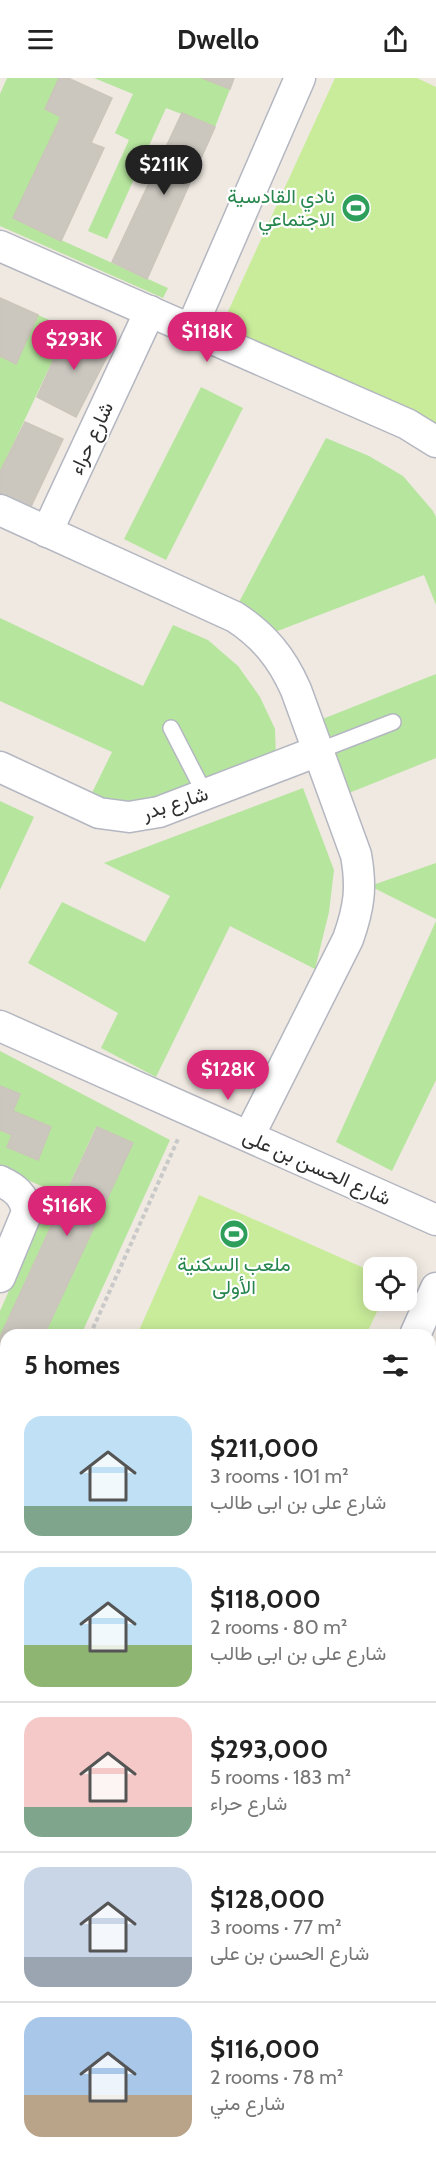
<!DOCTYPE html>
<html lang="en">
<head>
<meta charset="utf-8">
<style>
	:root { --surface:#fff; --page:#f6f6f6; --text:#222; --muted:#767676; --line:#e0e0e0; --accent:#db2777 }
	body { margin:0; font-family:Cabin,Vazirmatn,sans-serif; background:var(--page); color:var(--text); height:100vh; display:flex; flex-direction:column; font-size:22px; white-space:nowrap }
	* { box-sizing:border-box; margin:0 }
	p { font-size:20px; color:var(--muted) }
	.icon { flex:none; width:33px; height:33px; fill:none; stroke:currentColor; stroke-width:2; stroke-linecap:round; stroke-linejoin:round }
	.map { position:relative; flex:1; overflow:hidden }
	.details { position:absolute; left:0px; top:1251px; width:436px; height:834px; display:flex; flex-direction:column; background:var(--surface); border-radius:18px 18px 0 0; box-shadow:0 3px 15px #0003 }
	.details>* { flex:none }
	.controls { position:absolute; left:363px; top:1179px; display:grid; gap:12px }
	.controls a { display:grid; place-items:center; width:54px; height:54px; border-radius:12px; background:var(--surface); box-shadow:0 3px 15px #0003; font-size:30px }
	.price { position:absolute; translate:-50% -51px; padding:0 14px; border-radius:21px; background:var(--accent); color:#fff; font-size:20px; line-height:39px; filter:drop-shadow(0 2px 3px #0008) }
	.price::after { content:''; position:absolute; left:50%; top:36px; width:18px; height:14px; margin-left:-9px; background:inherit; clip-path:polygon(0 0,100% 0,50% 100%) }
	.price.current { background:#222; color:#fff }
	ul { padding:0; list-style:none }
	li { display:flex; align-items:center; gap:18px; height:150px; padding:0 24px }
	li+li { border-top:2px solid var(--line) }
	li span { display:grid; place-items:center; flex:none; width:168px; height:120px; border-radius:18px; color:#555 }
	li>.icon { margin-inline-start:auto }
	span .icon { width:72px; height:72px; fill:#fffc; stroke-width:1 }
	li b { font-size:26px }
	h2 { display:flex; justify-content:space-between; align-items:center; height:72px; padding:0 24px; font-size:26px }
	header { display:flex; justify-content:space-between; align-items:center; height:78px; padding:0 24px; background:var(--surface); font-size:27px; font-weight:700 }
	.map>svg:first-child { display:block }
</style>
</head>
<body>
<header><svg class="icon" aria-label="menu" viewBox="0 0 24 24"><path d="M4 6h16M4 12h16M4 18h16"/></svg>Dwello<svg class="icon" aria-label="share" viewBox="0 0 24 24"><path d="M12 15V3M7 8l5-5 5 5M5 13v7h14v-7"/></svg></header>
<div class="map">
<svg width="436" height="2085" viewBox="0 0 436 2085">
	<rect width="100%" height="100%" fill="#efe9e1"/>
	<g fill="#b6e59e">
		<path d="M7 0H59L45 31 61 39V162L168 210 163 220 0 148V16Z"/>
		<path d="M94 0H202L230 11 215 49 166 30 107 161 88 153 129 62 115 55 133 16Z"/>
		<path d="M38 237 68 250 0 394V278L16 285Z"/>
		<path d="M201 309 243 330 166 482 124 461Z"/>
		<path d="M326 360 369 378 403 398 433 433 436 439V527L424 497 267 557 238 526Z"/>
		<path d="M0 540 143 608 173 547 208 562 238 588 260 619 275 651 276 681 123 737 87 725 112 674 0 623Z"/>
		<path d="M436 596V680L349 715 320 642Z"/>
		<path d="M303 710 334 792 329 834 315 891 230 848 156 999 101 970 118 935 28 885 62 824 145 864 170 818 104 785Z"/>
		<path d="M0 723 34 739 0 812Z"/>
		<path d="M436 785V841L370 808Z"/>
		<path d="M436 843V1002L392 1093 336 1064Z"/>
		<path d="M0 973 170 1062 81 1257H44L132 1065 96 1049 0 1259V1233L53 1113 0 1090Z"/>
		<path d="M0 1562 6 1565V1693L0 1690Z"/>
		<path d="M0 1758 6 1761V2077L2 2085H0Z"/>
	</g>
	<g fill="#c9ec9a">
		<path d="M335 0H417L436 9V348L220 251Z"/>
		<path d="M199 1117 373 1194 374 1222 382 1223 366 1257H137Z"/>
	</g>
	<g fill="#cbc7bf" stroke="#cbc5ba" stroke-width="1.5">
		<path d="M59 0H68L112 20 91 65 104 70 61 163 13 140 61 39 45 31Z"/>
		<path d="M202 0H234L230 11Z"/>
		<path d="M182 35 215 49 147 201 112 184Z"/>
		<path d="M0 220 38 237 16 286 0 278Z"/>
		<path d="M68 250 113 267 76 339 37 319Z"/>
		<path d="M25 344 63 361 27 437 0 422V394Z"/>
		<path d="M0 1008 20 1016 13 1033 51 1049 38 1082 7 1069 12 1057 0 1052Z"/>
		<path d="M97 1049 133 1065 44 1257H6V1284L0 1281V1259Z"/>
		<path d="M6 1292V1320L0 1318V1305Z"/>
		<path d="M0 1370 6 1372V1392L0 1406Z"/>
		<path d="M0 1793 6 1796V1831L0 1828Z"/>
		<path d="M5 1902 6 2008 0 2021V1912Z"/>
	</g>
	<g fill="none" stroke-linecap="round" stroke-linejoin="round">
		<g stroke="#b4b7c1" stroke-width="18">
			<g id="service">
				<path d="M171 650 205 716"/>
				<path d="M318 673 393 644"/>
			</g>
		</g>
		<g stroke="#b4b7c1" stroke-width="33">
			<g id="minor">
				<path d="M0 168 407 346 436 364"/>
				<path d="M191 251 300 0"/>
				<path d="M0 432 235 539C264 558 282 580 296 612L356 777C362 810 359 830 348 861L249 1058"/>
				<path d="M47 454 150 233"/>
				<path d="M0 689 99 735 129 739 159 734 318 673"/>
				<path d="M0 948 436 1142"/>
				<path d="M0 1103C15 1110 24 1117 27 1134L0 1199"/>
				<path d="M415 1257 436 1210"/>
				<path d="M0 1711 6 1714"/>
				<path d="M430 1970 436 1958"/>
				<path d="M46 2085 48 2079"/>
				<path d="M378 2085 381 2079"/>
			</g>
		</g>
		<g stroke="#c9c9c9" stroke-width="4" stroke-dasharray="4.5 3" stroke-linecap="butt">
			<path d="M90 1257 178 1061"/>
			<path d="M0 1334 6 1337"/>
			<path d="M0 1461 6 1448"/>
			<path d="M0 1523 6 1525"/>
			<path d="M0 1858 6 1861"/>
			<path d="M0 1889 6 1891"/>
		</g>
		<use href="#service" stroke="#fff" stroke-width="15"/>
		<use href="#minor" stroke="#fff" stroke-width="30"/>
	</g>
	<defs>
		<g id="stadium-disc" transform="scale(1.5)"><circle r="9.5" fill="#2e9e5b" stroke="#fff"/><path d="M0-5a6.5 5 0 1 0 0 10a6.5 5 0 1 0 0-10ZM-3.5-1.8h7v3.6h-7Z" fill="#fff"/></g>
	</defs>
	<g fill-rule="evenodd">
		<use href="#stadium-disc" x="356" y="130"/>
		<use href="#stadium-disc" x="234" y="1156"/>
	</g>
	<g text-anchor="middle" stroke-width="4.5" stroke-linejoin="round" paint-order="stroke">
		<g font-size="20" fill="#27864d" stroke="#fff" text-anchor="end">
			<text x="335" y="125">نادي القادسية<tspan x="335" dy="23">الاجتماعي</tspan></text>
			<text x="234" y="1193" text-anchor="middle">ملعب السكنية<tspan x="234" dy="23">الأولى</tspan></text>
		</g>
		<g font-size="20" fill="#2e2e2e" stroke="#fff">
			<text transform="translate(91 360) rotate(-65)" y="7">شارع حراء</text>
			<text transform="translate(175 725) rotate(-18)" y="7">شارع بدر</text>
			<text transform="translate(317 1089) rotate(24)" y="7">شارع الحسن بن على</text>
		</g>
	</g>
</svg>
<div class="controls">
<a><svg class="icon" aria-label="locate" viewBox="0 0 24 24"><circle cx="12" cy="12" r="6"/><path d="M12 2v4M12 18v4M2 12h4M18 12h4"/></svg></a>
</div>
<b class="price current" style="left:164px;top:118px">$211K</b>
<b class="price" style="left:207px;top:285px">$118K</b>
<b class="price" style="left:74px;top:293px">$293K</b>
<b class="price" style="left:228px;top:1023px">$128K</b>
<b class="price" style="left:67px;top:1159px">$116K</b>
<section class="details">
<h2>5 homes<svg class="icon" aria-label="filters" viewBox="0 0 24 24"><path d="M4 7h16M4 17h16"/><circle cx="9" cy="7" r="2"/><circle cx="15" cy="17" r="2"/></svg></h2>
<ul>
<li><span style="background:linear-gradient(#bfe0f5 75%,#7fa58c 0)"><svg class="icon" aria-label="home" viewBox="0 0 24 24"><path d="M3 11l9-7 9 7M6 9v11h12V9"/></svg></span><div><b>$211,000</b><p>3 rooms · 101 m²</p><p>شارع على بن ابى طالب</p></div></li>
<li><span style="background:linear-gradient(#bfe0f5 65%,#8fb573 0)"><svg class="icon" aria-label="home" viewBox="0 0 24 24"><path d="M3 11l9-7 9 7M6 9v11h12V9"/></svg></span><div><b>$118,000</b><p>2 rooms · 80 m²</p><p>شارع على بن ابى طالب</p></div></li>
<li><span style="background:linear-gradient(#f6c9c9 75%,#7fa58c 0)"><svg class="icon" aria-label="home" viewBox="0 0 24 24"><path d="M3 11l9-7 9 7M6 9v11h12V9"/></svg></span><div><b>$293,000</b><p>5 rooms · 183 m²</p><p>شارع حراء</p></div></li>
<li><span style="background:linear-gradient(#c9d6e8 75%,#9aa5b1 0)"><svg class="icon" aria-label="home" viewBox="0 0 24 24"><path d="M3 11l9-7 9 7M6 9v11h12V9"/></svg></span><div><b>$128,000</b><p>3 rooms · 77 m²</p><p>شارع الحسن بن على</p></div></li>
<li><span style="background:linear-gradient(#a9c7e8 65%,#b9a48a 0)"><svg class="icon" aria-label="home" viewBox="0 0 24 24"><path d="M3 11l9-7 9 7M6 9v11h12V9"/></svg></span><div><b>$116,000</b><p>2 rooms · 78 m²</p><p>شارع مني</p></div></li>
</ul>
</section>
</div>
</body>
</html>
